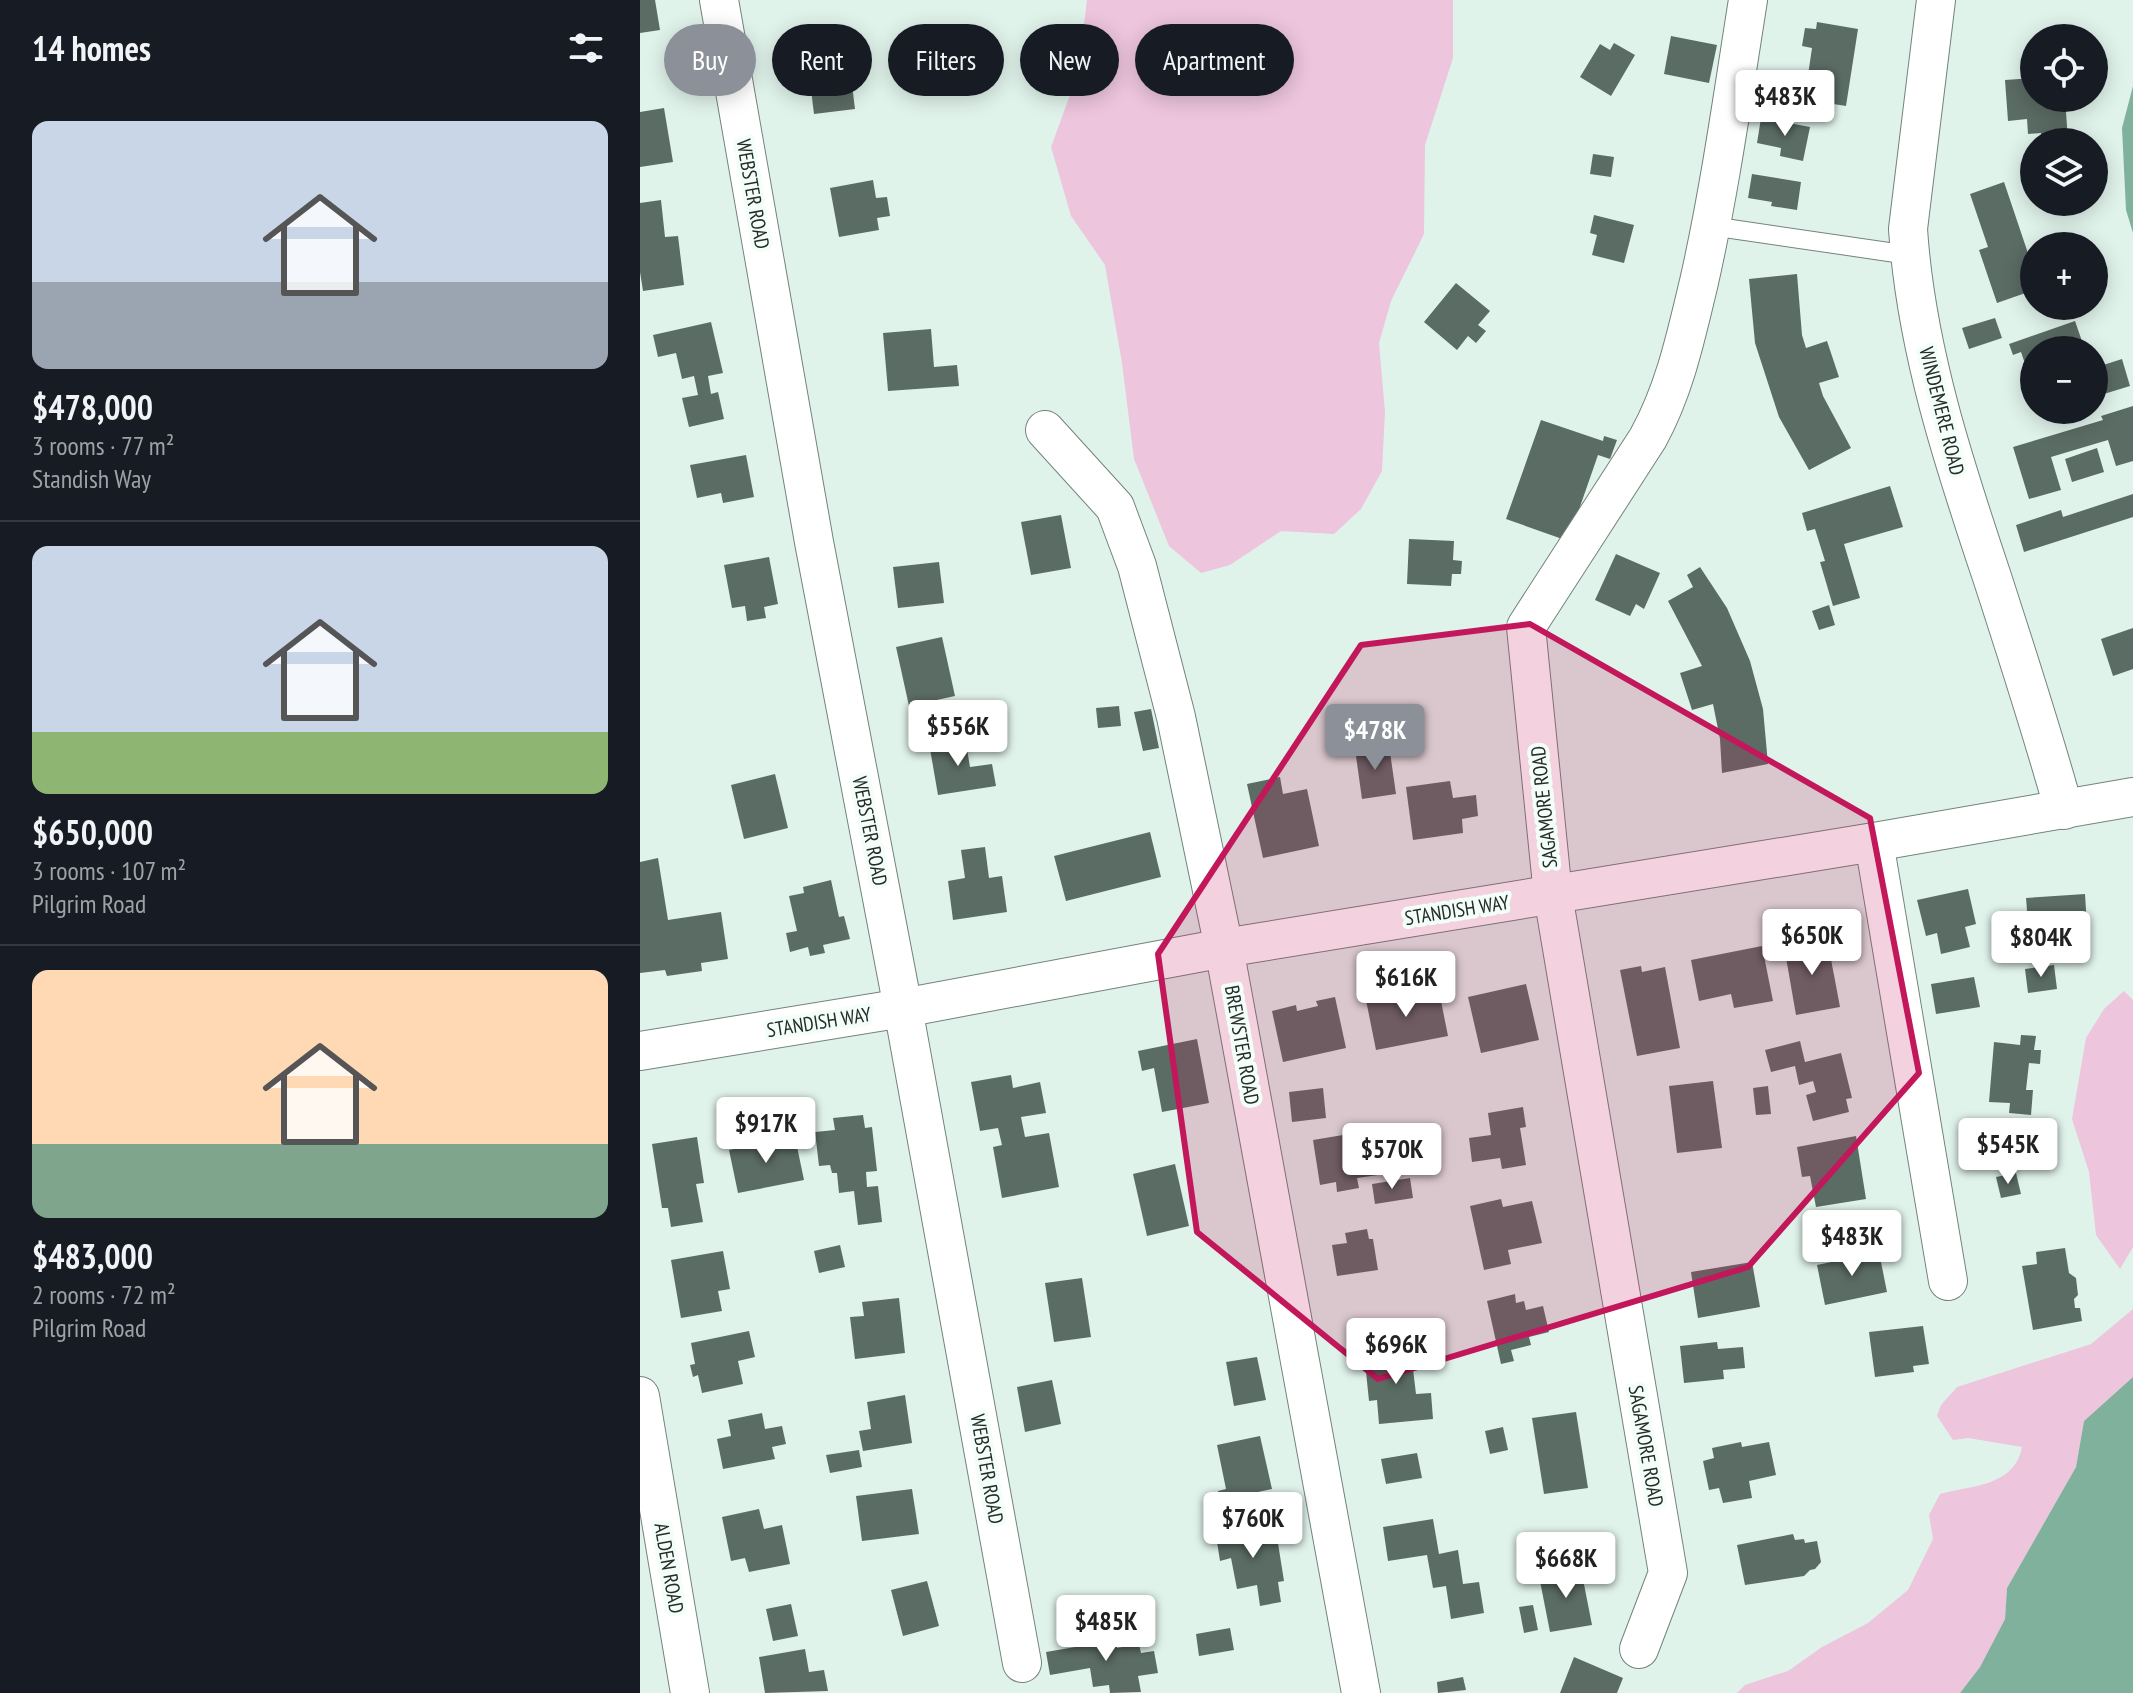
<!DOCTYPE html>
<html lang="en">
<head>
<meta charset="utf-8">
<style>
	:root { --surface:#171b24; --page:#20242c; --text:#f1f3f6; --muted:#9ea1a6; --line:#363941; --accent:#8c9099 }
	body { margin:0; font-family:"PT Sans Narrow",sans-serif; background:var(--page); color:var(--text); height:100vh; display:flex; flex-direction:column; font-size:30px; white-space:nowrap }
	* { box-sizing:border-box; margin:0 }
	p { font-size:26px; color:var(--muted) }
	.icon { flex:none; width:44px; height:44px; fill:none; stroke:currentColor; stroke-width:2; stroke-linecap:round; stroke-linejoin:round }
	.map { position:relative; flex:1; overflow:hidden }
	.details { display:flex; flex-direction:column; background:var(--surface); width:640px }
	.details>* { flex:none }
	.top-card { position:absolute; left:24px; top:24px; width:760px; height:72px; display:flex; gap:16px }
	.tools { position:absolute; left:1380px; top:24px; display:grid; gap:16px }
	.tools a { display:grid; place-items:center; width:88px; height:88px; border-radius:50%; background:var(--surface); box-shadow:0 4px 20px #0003; font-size:40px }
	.price { position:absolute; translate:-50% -68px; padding:0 18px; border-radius:8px; background:#fff; color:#222; font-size:26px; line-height:52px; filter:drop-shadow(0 2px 4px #0008) }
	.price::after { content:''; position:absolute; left:50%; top:48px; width:24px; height:18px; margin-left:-12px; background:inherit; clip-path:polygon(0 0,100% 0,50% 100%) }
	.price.active { background:var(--accent); color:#fff }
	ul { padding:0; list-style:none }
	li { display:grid; align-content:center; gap:16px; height:424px; padding:0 32px }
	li+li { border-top:2px solid var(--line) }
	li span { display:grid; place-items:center; height:248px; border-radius:16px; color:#555 }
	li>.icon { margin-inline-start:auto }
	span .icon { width:144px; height:144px; fill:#fffc; stroke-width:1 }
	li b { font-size:34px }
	h2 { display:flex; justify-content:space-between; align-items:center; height:96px; padding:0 32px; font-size:34px }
	.pill { padding:0 28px; border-radius:36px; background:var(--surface); box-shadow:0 4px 20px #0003; font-size:28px; line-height:72px }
	.pill.active { background:var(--accent); color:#fff }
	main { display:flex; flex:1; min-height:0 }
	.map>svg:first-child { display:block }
</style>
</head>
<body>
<main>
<section class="details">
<h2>14 homes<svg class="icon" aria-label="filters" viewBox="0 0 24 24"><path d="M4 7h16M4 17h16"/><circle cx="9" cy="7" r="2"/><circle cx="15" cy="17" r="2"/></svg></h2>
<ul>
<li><span style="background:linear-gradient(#c9d6e8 65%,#9aa5b1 0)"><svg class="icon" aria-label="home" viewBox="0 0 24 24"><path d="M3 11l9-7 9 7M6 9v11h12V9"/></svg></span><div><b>$478,000</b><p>3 rooms · 77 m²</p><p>Standish Way</p></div></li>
<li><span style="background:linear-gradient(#c9d6e8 75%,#8fb573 0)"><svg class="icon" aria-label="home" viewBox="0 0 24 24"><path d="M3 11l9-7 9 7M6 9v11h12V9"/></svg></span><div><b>$650,000</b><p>3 rooms · 107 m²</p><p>Pilgrim Road</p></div></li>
<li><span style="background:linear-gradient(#ffd9b3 70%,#7fa58c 0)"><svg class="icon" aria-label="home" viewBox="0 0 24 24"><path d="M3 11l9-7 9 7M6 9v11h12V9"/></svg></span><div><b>$483,000</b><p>2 rooms · 72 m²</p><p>Pilgrim Road</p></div></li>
</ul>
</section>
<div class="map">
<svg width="1493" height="1693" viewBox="0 0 1493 1693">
	<rect width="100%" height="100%" fill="#e0f3eb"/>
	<g fill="#edc5dd">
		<path d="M447 0H813V58L785 145 784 234 751 301 739 343 745 412 742 471 721 509 694 534 641 531 590 565 561 573 529 546 494 459 482 363 465 265 431 216 411 147 438 73Z"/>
		<path d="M1484 991 1493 1000V1247L1480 1269 1456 1235 1449 1172 1432 1119 1446 1038 1464 1009Z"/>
		<path d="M1493 1309V1377L1444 1421 1436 1467 1367 1588 1365 1619 1340 1667 1320 1693H1097L1105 1685 1148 1671 1182 1647 1228 1623 1268 1590 1293 1539 1289 1515 1300 1494C1332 1485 1374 1487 1382 1447L1328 1438 1313 1440 1297 1416 1301 1405 1317 1387 1451 1344Z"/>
	</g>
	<g fill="#80b19d">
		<path d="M1493 86V233L1486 210 1482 128Z"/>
		<path d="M1493 1377V1693H1320L1340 1667 1365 1619 1367 1588 1436 1467 1444 1421Z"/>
	</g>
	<g fill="#5b6c64">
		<path d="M0 0H15L20 30 0 33Z"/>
		<path d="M1177 22 1218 29 1206 106 1149 97 1152 79 1167 82 1172 48 1162 46 1165 28 1176 29Z"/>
		<path d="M1031 36 1077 45 1069 83 1024 74Z"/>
		<path d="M974 43 995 55 971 96 940 77 960 44 970 50Z"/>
		<path d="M209 60 215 109 174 114 168 65Z"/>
		<path d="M1394 78V98H1425L1428 140 1401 142V133L1388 134 1387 119 1368 121 1365 80Z"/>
		<path d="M24 108 33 162 0 167V112Z"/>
		<path d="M1121 118 1170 127 1163 161 1140 156 1141 148 1117 143Z"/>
		<path d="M953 154 974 157 971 177 950 174Z"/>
		<path d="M1112 174 1161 182 1157 210 1131 206 1132 202 1108 198Z"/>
		<path d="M233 180 236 198 247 197 250 216 237 218 239 230 199 237 190 188Z"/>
		<path d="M1364 182 1394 271V290L1357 303 1339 250 1348 247 1330 194Z"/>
		<path d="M21 200 25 237 38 236 44 285 3 291 0 272V203Z"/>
		<path d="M954 215 994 225 984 263 952 255 957 235 950 233Z"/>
		<path d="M1157 274 1162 335 1166 348 1187 341 1199 377 1179 383 1183 396 1211 448 1169 470 1139 417 1115 343 1109 279Z"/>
		<path d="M816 283 850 311 838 325 846 331 836 343 828 336 817 350 784 322Z"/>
		<path d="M1355 318 1362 338 1329 349 1322 328Z"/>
		<path d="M1435 321 1445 350H1394V380L1391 381 1381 352 1373 355 1369 344Z"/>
		<path d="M71 322 83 373 68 376 71 394 78 392 84 419 49 427 42 398 58 395 54 376 42 379 36 353 18 357 13 335Z"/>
		<path d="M291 329 294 367 317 365 319 386 248 391 243 333Z"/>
		<path d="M1482 359 1490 386 1454 397V368Z"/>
		<path d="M1493 406V461L1476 466 1468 440 1411 457 1421 490 1389 499 1373 447 1463 420 1461 416Z"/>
		<path d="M901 420 963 441 964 436 977 440 970 459 958 455 928 541 866 519Z"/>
		<path d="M1457 448 1464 472 1432 482 1425 459Z"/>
		<path d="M106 455 114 497 83 503 81 493 57 498 50 465Z"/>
		<path d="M1250 486 1263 527 1204 544 1220 598 1193 606 1180 562 1185 561 1175 529 1167 531 1162 513Z"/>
		<path d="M1493 494V517L1384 552 1376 525 1421 510 1423 517Z"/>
		<path d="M421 515 431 568 391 575 381 522Z"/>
		<path d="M769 539 814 541 813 560 822 561 821 574H812L811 586 767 584Z"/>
		<path d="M976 554 1020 573 1004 609 996 604 990 616 955 600Z"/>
		<path d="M129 557 138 604 124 607 126 618 107 621 105 606 92 608 84 565Z"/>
		<path d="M299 562 304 603 258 608 253 567Z"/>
		<path d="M1060 567 1087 608 1110 661 1123 709 1128 764 1082 773 1080 739 1073 704 1052 710 1040 673 1062 666 1028 601 1053 587 1047 575Z"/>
		<path d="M1189 605 1195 625 1179 630 1172 611Z"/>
		<path d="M1493 628V669L1473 676 1461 639Z"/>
		<path d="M302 637 315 696 269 706 256 647Z"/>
		<path d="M479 706 481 726 458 728 456 708Z"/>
		<path d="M511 709 519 748 503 751 494 712Z"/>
		<path d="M325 737 330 767 352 764 356 786 298 795 289 743Z"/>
		<path d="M749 745 756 794 722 799 715 749Z"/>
		<path d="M135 774 148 828 104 839 91 785Z"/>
		<path d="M640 777 643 794 667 789 679 846 623 858 607 784Z"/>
		<path d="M810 781 813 798 836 795 838 816 822 819 823 833 773 840 766 787Z"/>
		<path d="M510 832 521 877 426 901 414 856Z"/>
		<path d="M345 847 349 878 362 876 367 912 313 920 308 881 325 878 321 850Z"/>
		<path d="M18 858 28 920 81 912 88 959 61 963 62 971 27 976 25 970 0 973V862Z"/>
		<path d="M191 880 199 917 204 916 210 939 183 945 185 953 170 956 168 947 150 952 146 933 157 931 149 896 164 893 163 887Z"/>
		<path d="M1328 889 1336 924 1325 927 1330 947 1301 954 1297 933 1286 936 1277 900Z"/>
		<path d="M1445 894 1448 943 1390 948 1386 898Z"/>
		<path d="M1187 938 1200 1007 1156 1015 1144 946Z"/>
		<path d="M1122 946 1133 1001 1094 1008 1091 994 1059 1001 1051 960Z"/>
		<path d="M1414 965 1417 989 1388 993 1385 969Z"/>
		<path d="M1001 966 1002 972 1025 967 1040 1048 997 1056 980 970Z"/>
		<path d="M1334 977 1340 1007 1296 1014 1291 984Z"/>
		<path d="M886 984 899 1040 841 1053 828 997Z"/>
		<path d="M776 990 777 996 799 991 808 1036 736 1050 726 1000Z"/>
		<path d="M695 997 706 1048 643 1062 632 1011 656 1005 657 1011 678 1006 676 1001Z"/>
		<path d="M1381 1035 1396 1036 1394 1050H1401L1400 1064 1389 1063 1386 1090H1393L1391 1115 1369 1113 1370 1103 1349 1102 1354 1042 1380 1045Z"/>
		<path d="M557 1039 569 1103 522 1112 514 1068 502 1071 498 1051Z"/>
		<path d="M1160 1041 1165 1062 1201 1053 1212 1098 1206 1099 1209 1112 1173 1121 1166 1095 1176 1092 1173 1081 1159 1085 1155 1066 1131 1072 1125 1050Z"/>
		<path d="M371 1075 373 1088 400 1082 406 1113 381 1117 385 1137 409 1133 419 1187 362 1198 353 1147 362 1145 358 1128 340 1131 331 1082Z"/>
		<path d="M1073 1081 1082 1148 1037 1153 1029 1086Z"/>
		<path d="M1128 1086 1131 1114 1116 1115 1113 1088Z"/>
		<path d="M683 1088 686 1118 652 1122 649 1092Z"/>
		<path d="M883 1107 886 1127 880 1128 886 1165 862 1169 860 1158 832 1162 829 1138 851 1135 848 1113Z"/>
		<path d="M223 1115 225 1128 232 1127 237 1171 226 1172 227 1187 238 1186 242 1222 218 1225 214 1191 199 1193 197 1173H192L190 1165 179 1166 175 1132 195 1130 193 1118Z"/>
		<path d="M715 1133 718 1158 734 1156 738 1175 717 1178 719 1188 697 1192 696 1182 680 1185 673 1140Z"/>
		<path d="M1216 1136 1226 1199 1176 1207 1170 1176 1162 1177 1157 1147Z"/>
		<path d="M57 1137 64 1183 56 1184 63 1222 31 1227 28 1208H22L12 1144Z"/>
		<path d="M155 1137 164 1180 98 1193 89 1150Z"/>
		<path d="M535 1164 549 1226 507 1236 493 1174Z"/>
		<path d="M1376 1173 1381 1194 1361 1198 1356 1177Z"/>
		<path d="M770 1178 773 1198 735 1204 732 1184Z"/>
		<path d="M861 1199 863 1207 892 1201 902 1243 868 1250 871 1264 844 1270 830 1206Z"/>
		<path d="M727 1229 729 1239H733L738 1270 697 1276 692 1245 707 1243 705 1233Z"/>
		<path d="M200 1245 205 1267 179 1273 174 1251Z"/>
		<path d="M1425 1248 1429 1273 1436 1278 1438 1295 1434 1299 1435 1308H1440L1442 1321 1393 1330 1382 1266 1397 1264 1396 1252Z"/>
		<path d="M83 1251 90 1289 78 1291 82 1311 41 1318 31 1260Z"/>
		<path d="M1239 1252 1247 1292 1185 1305 1177 1265Z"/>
		<path d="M1112 1262 1120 1307 1058 1318 1051 1272Z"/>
		<path d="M442 1278 451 1337 414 1342 405 1283Z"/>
		<path d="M875 1294 876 1303 884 1301 886 1310 903 1306 909 1332 889 1337 891 1345 871 1350 874 1361 861 1364 847 1301Z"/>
		<path d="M259 1298 265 1353 215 1359 210 1317 224 1316 222 1302Z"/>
		<path d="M1283 1326 1289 1364 1273 1366 1274 1372 1235 1377 1229 1332Z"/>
		<path d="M109 1331 115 1357 98 1361 103 1384 62 1393 58 1375 53 1377 50 1365 55 1364 51 1343Z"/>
		<path d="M763 1340 765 1361H772L776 1394 791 1393 793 1419 739 1424 737 1400 729 1401 725 1362 735 1361 733 1343Z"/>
		<path d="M1077 1342 1078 1349 1103 1347 1105 1368 1083 1370 1084 1379 1044 1383 1040 1346Z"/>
		<path d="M617 1357 626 1400 594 1406 586 1362Z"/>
		<path d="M412 1380 421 1424 385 1432 377 1387Z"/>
		<path d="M265 1395 272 1443 223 1451 219 1431 231 1429 227 1402Z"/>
		<path d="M936 1412 948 1488 904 1494 892 1418Z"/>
		<path d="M122 1413 125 1429 142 1426 146 1444 132 1447 135 1459 83 1469 77 1439 91 1436 88 1420Z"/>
		<path d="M863 1427 868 1450 850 1454 845 1431Z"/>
		<path d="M620 1436 632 1489 618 1492 621 1505 583 1513 578 1491 586 1489 577 1445Z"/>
		<path d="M1101 1442 1102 1447 1129 1442 1136 1475 1109 1481 1112 1498 1083 1503 1079 1488 1069 1490 1063 1461 1074 1458 1072 1448Z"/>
		<path d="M219 1450 222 1467 190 1473 186 1455Z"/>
		<path d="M777 1453 782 1478 746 1484 741 1459Z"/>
		<path d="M272 1489 279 1534 222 1541 216 1496Z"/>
		<path d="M119 1509 124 1529 142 1525 150 1564 109 1572 105 1558 91 1561 82 1517Z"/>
		<path d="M793 1519 799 1554 818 1550 823 1584 839 1582 844 1613 811 1619 806 1586 793 1588 787 1555 748 1561 743 1527Z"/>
		<path d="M618 1522 620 1539 637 1537 644 1581 638 1582 641 1602 620 1606 617 1585 597 1589 591 1558 580 1561 575 1529Z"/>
		<path d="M1153 1534 1155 1540 1164 1539 1165 1543 1177 1541 1181 1562 1175 1569 1170 1570 1164 1576 1105 1585 1097 1545Z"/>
		<path d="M941 1569 952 1625 910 1632 899 1576Z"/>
		<path d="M287 1581 299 1626 263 1636 251 1590Z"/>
		<path d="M151 1604 158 1636 133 1641 126 1609Z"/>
		<path d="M893 1605 898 1630 884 1633 879 1607Z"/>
		<path d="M590 1628 594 1650 559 1656 556 1634Z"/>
		<path d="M475 1634 477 1648 499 1644 501 1653 514 1651 518 1673 498 1676 501 1692 470 1693 469 1685 453 1687 450 1668 410 1675 406 1652 447 1645 446 1639Z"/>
		<path d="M165 1649 169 1672 184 1670 188 1691 125 1693 119 1657Z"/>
		<path d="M934 1657 983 1678 977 1693H920Z"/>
		<path d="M823 1677 826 1690 798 1693 797 1682Z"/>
	</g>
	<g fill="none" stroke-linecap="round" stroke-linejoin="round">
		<g stroke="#72837c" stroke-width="20">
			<path id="service" d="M1071 226 1269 255"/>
		</g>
		<g stroke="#72837c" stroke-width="40">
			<g id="minor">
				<path d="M79 0 174 542 263 1008 382 1663"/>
				<path d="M1296 0 1268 229C1276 349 1314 464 1352 577 1377 654 1402 731 1424 810"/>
				<path d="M405 430 475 507 497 566 536 717 584 948 721 1693"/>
				<path d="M1234 842 1308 1281"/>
				<path d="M0 1051 263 1008 584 948 1234 842 1493 797"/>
				<path d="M0 1396 50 1693"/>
				<path d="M999 1649 1028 1573 913 895 886 627 1008 438C1035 389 1046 336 1059 282 1080 189 1093 94 1108 0"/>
			</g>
		</g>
		<use href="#service" stroke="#fff" stroke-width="18"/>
		<use href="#minor" stroke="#fff" stroke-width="38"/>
	</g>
	<path fill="#c2185b" fill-opacity="0.2" stroke="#c2185b" stroke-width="6" stroke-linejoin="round" d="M890 624 1230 818 1279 1073 1108 1267 738 1379 557 1232 518 954 721 645Z"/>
	<g text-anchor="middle" stroke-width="8" stroke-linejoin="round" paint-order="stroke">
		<g font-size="20" fill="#252c29" stroke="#f3fef9">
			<text transform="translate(113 194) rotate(80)" y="7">WEBSTER ROAD</text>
			<text transform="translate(1302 411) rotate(76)" y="7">WINDEMERE ROAD</text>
			<text transform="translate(904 807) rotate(-96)" y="7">SAGAMORE ROAD</text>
			<text transform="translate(230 831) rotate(79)" y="7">WEBSTER ROAD</text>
			<text transform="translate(817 910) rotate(-9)" y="7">STANDISH WAY</text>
			<text transform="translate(179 1022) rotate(-9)" y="7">STANDISH WAY</text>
			<text transform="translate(602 1045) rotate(80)" y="7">BREWSTER ROAD</text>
			<text transform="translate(1006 1446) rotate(80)" y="7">SAGAMORE ROAD</text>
			<text transform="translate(347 1469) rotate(80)" y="7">WEBSTER ROAD</text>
			<text transform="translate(29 1568) rotate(80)" y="7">ALDEN ROAD</text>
		</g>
	</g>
</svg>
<div class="tools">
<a><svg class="icon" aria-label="locate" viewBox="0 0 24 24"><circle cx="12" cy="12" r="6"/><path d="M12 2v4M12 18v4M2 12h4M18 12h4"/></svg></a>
<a><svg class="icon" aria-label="layers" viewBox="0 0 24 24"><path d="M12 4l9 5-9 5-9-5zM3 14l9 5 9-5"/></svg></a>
<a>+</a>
<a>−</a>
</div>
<b class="price" style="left:1145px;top:138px">$483K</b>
<b class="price" style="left:318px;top:768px">$556K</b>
<b class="price active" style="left:735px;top:772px">$478K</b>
<b class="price" style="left:1172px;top:977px">$650K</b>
<b class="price" style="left:1401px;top:979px">$804K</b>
<b class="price" style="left:766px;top:1019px">$616K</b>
<b class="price" style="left:126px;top:1165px">$917K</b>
<b class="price" style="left:1368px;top:1186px">$545K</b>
<b class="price" style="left:752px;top:1191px">$570K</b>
<b class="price" style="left:1212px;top:1278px">$483K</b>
<b class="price" style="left:756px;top:1386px">$696K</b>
<b class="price" style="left:613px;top:1560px">$760K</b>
<b class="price" style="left:926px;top:1600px">$668K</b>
<b class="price" style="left:466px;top:1663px">$485K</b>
<div class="top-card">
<a class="pill active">Buy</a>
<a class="pill">Rent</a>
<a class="pill">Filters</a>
<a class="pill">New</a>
<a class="pill">Apartment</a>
</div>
</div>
</main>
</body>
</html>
